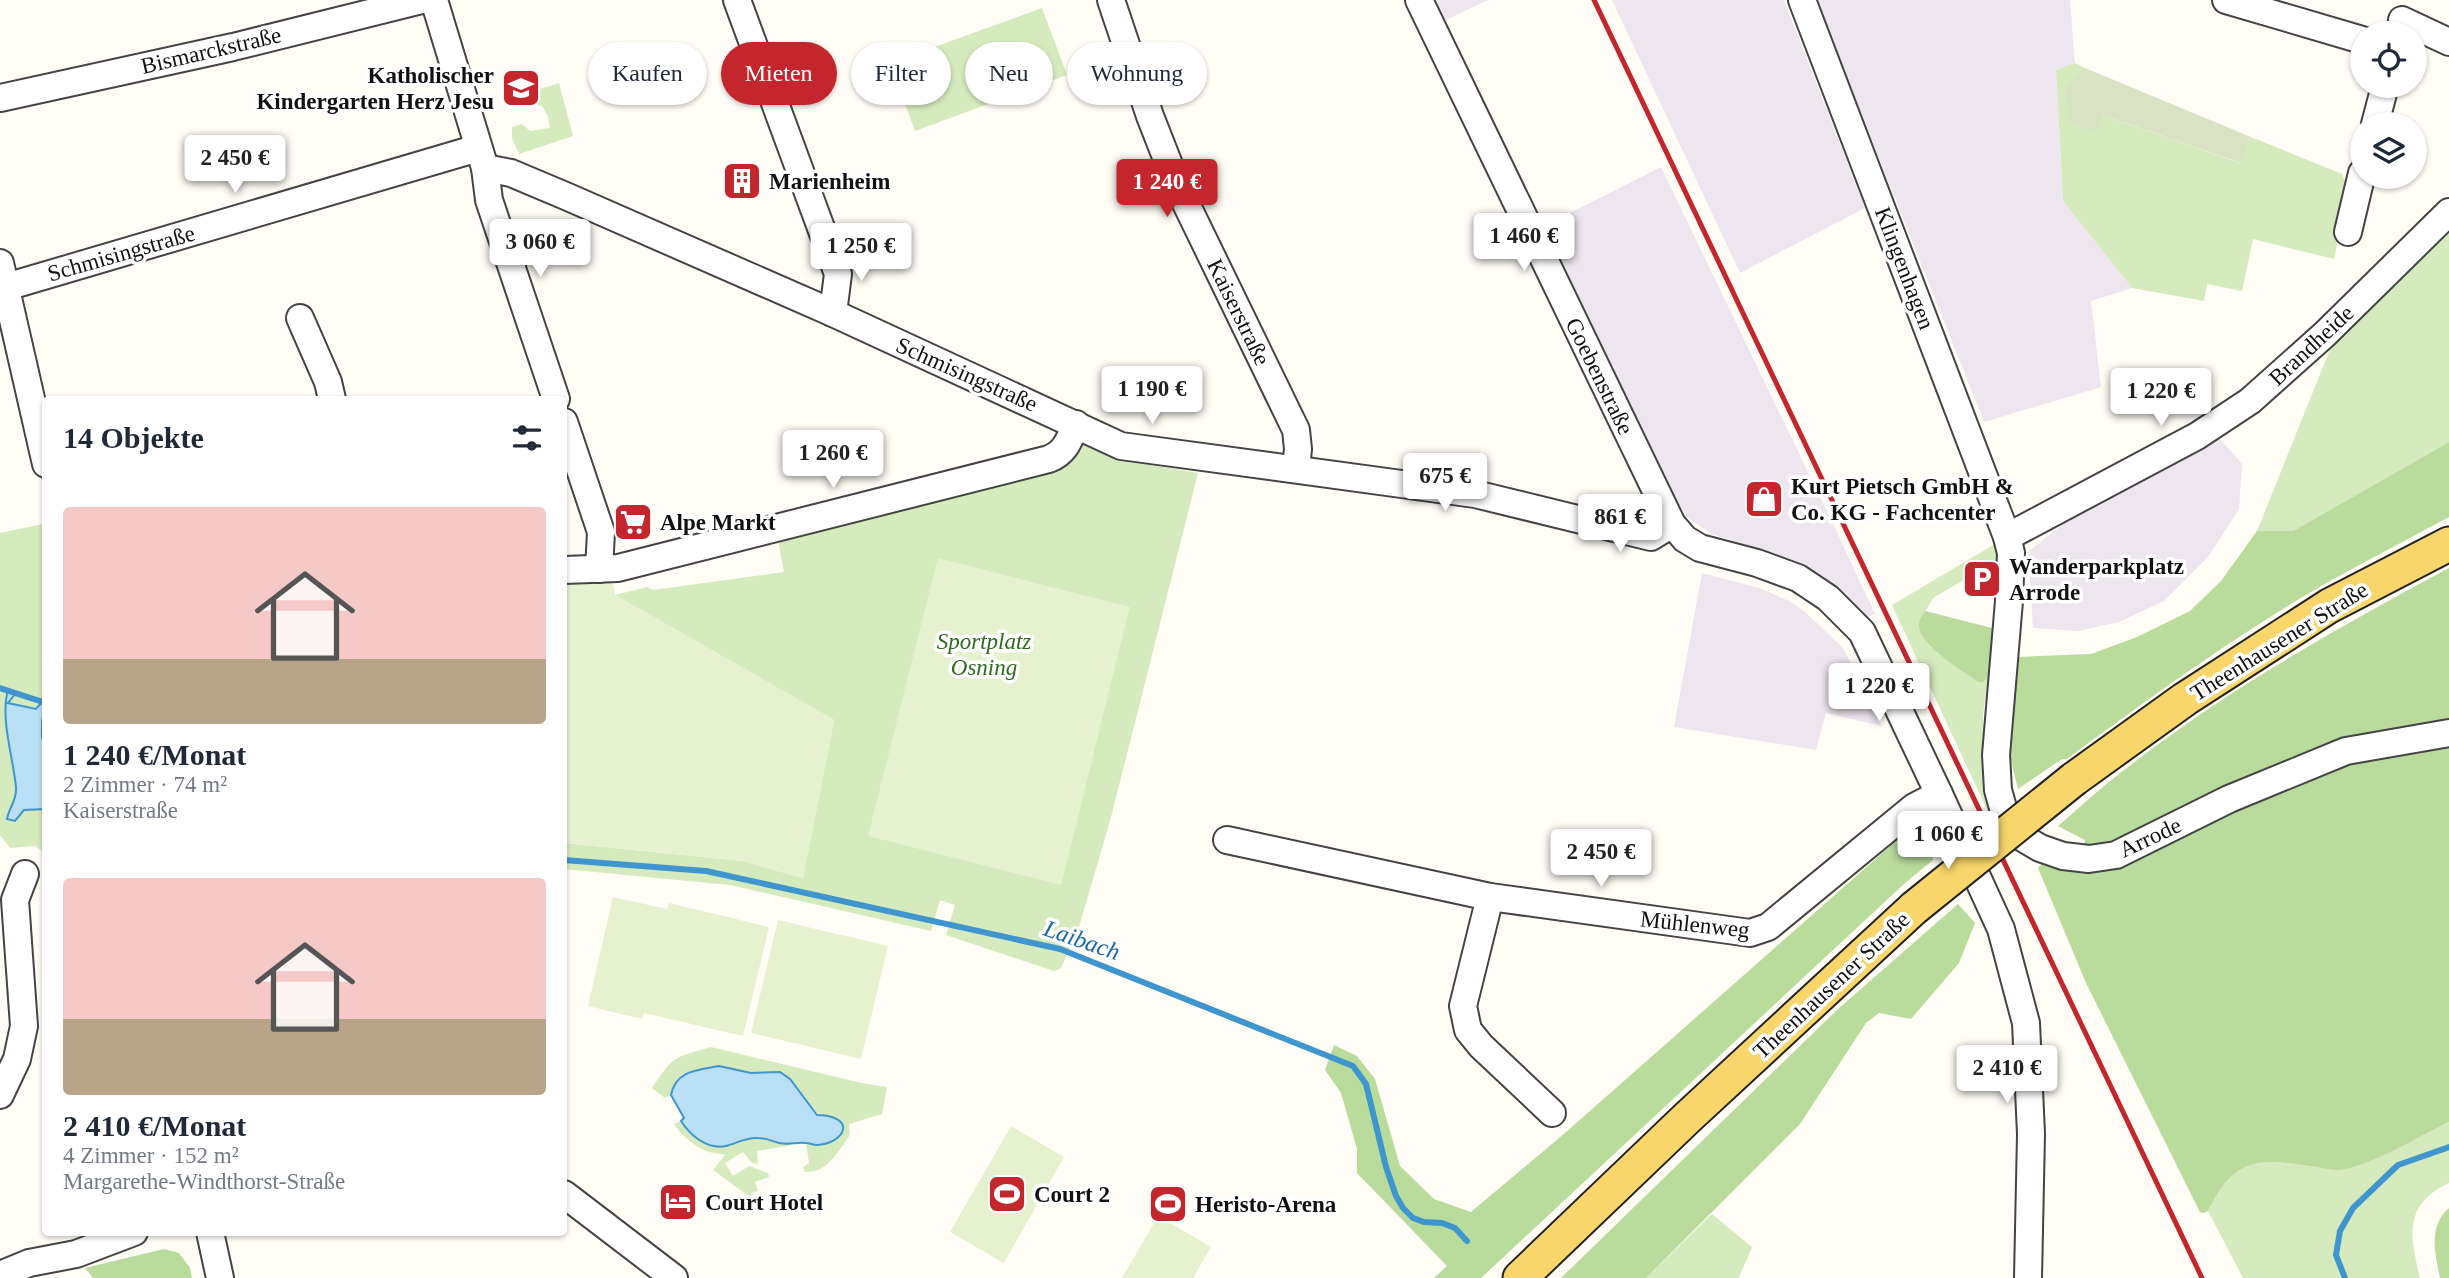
<!DOCTYPE html>
<html lang="de">
<head>
<meta charset="utf-8">
<style>
	:root { --surface:#fff; --page:#f6f6f7; --text:#1f2937; --muted:#747a83; --accent:#c4262e }
	body { margin:0; font-family:"Times New Roman",serif; background:var(--page); color:var(--text); height:100vh; display:flex; flex-direction:column; font-size:26px; white-space:nowrap }
	* { box-sizing:border-box; margin:0 }
	p { font-size:23px; color:var(--muted) }
	.icon { flex:none; width:38px; height:38px; fill:none; stroke:currentColor; stroke-width:2; stroke-linecap:round; stroke-linejoin:round }
	.map { position:relative; flex:1; overflow:hidden }
	.panel { position:absolute; left:42px; top:396px; width:525px; height:840px; display:flex; flex-direction:column; background:var(--surface); border-radius:7px; box-shadow:0 2px 5px #0004 }
	.panel>* { flex:none }
	.guide { position:absolute; left:588px; top:42px; width:665px; height:63px; display:flex; gap:14px }
	.fabs { position:absolute; left:2350px; top:21px; display:grid; gap:14px }
	.fabs a { display:grid; place-items:center; width:77px; height:77px; border-radius:50%; background:var(--surface); box-shadow:0 2px 5px #0004; font-size:35px }
	.price { position:absolute; translate:-50% -60px; padding:0 16px; border-radius:7px; background:#fff; color:#222; font-size:23px; line-height:46px; filter:drop-shadow(0 2px 4px #0008) }
	.price::after { content:''; position:absolute; left:50%; top:42px; width:21px; height:16px; margin-left:-10px; background:inherit; clip-path:polygon(0 0,100% 0,50% 100%) }
	.price.selected { background:var(--accent); color:#fff }
	ul { padding:0; list-style:none }
	li { display:grid; align-content:center; gap:14px; height:371px; padding:0 21px }
	li span { display:grid; place-items:center; height:217px; border-radius:7px; color:#555 }
	li>.icon { margin-inline-start:auto }
	span .icon { width:126px; height:126px; fill:#fffc; stroke-width:1 }
	li b { font-size:30px }
	h2 { display:flex; justify-content:space-between; align-items:center; height:84px; padding:0 21px; font-size:30px }
	.pill { padding:0 24px; border-radius:32px; background:var(--surface); box-shadow:0 2px 5px #0004; font-size:24px; line-height:63px }
	.pill.selected { background:var(--accent); color:#fff }
	.map>svg:first-child { display:block }
</style>
</head>
<body>
<div class="map">
<svg width="2449" height="1278" viewBox="0 0 2449 1278">
	<rect width="100%" height="100%" fill="#fffdf5"/>
	<g fill="#eee6ef">
		<path d="M1436 0H1488L1446 20Z"/>
		<path d="M1612 0H1784L1865 208 1740 273Z"/>
		<path d="M1816 0H2070L2075 63 2056 70 2063 201 2132 288 2091 301 2101 387 1984 422Z"/>
		<path d="M1661 167 1833 524 1875 614 1868 617 1865 615 1845 594 1802 563 1712 534 1688 518 1661 477 1542 227Z"/>
		<path d="M2220 439 2242 464 2239 509 2208 557 2164 601 2119 622 2078 631 2033 628 2028 552 2083 508Z"/>
		<path d="M1702 573 1759 588 1789 601 1804 611 1843 648 1882 726 1826 713 1816 750 1674 727Z"/>
	</g>
	<g fill="#d5ebbd">
		<path d="M1042 8 1067 75 915 131 890 63Z"/>
		<path d="M2075 63 2085 68 2066 89 2097 133 2103 115 2240 163 2251 137 2342 174 2349 191 2334 259 2253 239 2242 291 2207 284 2204 301 2132 288 2063 201 2056 70Z"/>
		<path d="M559 83 573 136 519 154 512 138V127L522 124 530 131 550 128 548 116 542 106 535 105 530 92Z"/>
		<path d="M2449 223V442L2293 531H2257L2335 337Z"/>
		<path d="M1080 442 1127 461 1198 473 1110 821 1078 930 1061 968 1054 971 946 935 955 905 940 900 931 931 730 885 564 869V843L743 861 803 878 834 720 615 595 647 587 653 590 784 572 778 540 1056 467 1072 461Z"/>
		<path d="M43 524 45 536V853L35 846 10 848 0 835V533Z"/>
		<path d="M1995 544 1998 560 1933 598 1919 622 1942 656 1978 682H1984L1988 678 1983 715 1989 814 1892 605Z"/>
		<path d="M711 1047 862 1083 887 1087 882 1114 849 1124 850 1134 848 1138C836 1154 827 1173 805 1172L803 1167 809 1163 806 1143 819 1145 840 1138 780 1072 751 1073 719 1066 685 1073 680 1076 671 1095 665 1098 652 1088C674 1055 673 1058 711 1047Z"/>
		<path d="M681 1121 685 1127 737 1141 758 1138 793 1145 757 1151 758 1164 752 1163 743 1152 725 1163 733 1176 749 1166 768 1173 769 1177 755 1182 758 1191 751 1193 754 1200 713 1170 725 1155C720 1153 715 1154 709 1152 696 1148 681 1135 674 1124Z"/>
		<path d="M2449 1122V1183C2403 1204 2410 1237 2420 1278H2243L2208 1211C2234 1159 2255 1158 2309 1166 2319 1167 2331 1171 2341 1170 2371 1166 2420 1136 2449 1122Z"/>
		<path d="M1712 1214 1752 1247 1739 1277 1740 1278H1646Z"/>
	</g>
	<g fill="#b9dc9c">
		<path d="M2449 442V517C2399 544 2348 570 2299 599 2219 648 2142 703 2067 759H2062L2018 789 2009 753 2016 657 2091 654 2137 637 2190 611 2221 581 2257 531H2293Z"/>
		<path d="M2449 568V1122C2420 1136 2371 1166 2341 1170 2331 1171 2319 1167 2309 1166 2255 1158 2234 1159 2208 1211L2204 1213 2200 1212 2086 983 2038 868 2044 861 2080 866 2085 840 2058 826C2079 808 2100 788 2123 771 2223 692 2337 628 2449 568Z"/>
		<path d="M1925 611 1996 629 1988 678 1984 682H1978C1963 671 1921 646 1919 627 1918 621 1922 616 1925 611Z"/>
		<path d="M1922 818 1933 860 1904 884 1481 1278H1434L1447 1266 1357 1173V1149L1341 1093 1325 1070 1334 1045 1357 1056 1375 1079 1400 1166 1434 1199 1471 1212 1565 1133Z"/>
		<path d="M1958 904 1975 923 1959 963 1911 1019 1879 1013 1866 1023 1800 1124 1646 1278H1561L1838 1009Z"/>
		<path d="M2449 1208V1278H2440C2435 1255 2428 1225 2449 1208Z"/>
		<path d="M164 1249 179 1253 190 1268 192 1278H93L85 1268Z"/>
	</g>
	<path fill="#d9e3c4" d="M2085 68 2251 137 2241 163 2103 115 2098 133 2068 120 2065 89Z"/>
	<g fill="#e6f2cf">
		<path d="M938 558 1130 607 1061 885 868 836Z"/>
		<path d="M612 579 615 595 834 720 803 878 743 861 564 843V582Z"/>
		<path d="M613 897 667 909 669 903 769 927 743 1036 644 1013 642 1019 588 1006Z"/>
		<path d="M778 920 888 946 861 1059 751 1033Z"/>
		<path d="M1011 1126 1064 1157 1004 1263 950 1232Z"/>
		<path d="M1158 1216 1211 1247 1193 1278H1122Z"/>
	</g>
	<g fill="#b9e0f7" stroke="#3f96cf" stroke-width="2">
		<path d="M8 690 16 693 8 703 36 709 42 702 45 703 42 722V737L46 749 45 809 24 810 15 821 7 819C9 807 17 801 16 787 13 757 0 718 8 690Z"/>
		<path d="M719 1066 751 1073 780 1072 790 1079 817 1115C820 1115 824 1115 828 1116 856 1122 841 1144 817 1145 813 1145 810 1143 806 1143 797 1142 789 1145 779 1143 772 1141 765 1138 758 1138 746 1137 737 1143 726 1146 707 1150 690 1135 681 1121L684 1118 671 1095C676 1070 698 1070 719 1066Z"/>
	</g>
	<g fill="none" stroke-linecap="round" stroke-linejoin="round">
		<g stroke="#3f96cf" stroke-width="6">
			<path d="M0 688 46 703"/>
			<path d="M564 860 706 871 1060 949 1353 1066 1366 1084 1386 1167 1396 1196 1403 1208 1413 1218 1424 1222 1442 1223 1455 1228 1467 1241"/>
			<path d="M2345 1278 2336 1255 2340 1231 2353 1208 2398 1165 2449 1147"/>
		</g>
		<g stroke="#444" stroke-width="30">
			<g id="minor">
				<path d="M434 0 485 168 489 200 556 399"/>
				<path d="M737 0 838 274 833 313"/>
				<path d="M1111 0 1150 116 1177 185 1296 430 1298 449 1296 469"/>
				<path d="M1419 0 1672 524 1685 539 1700 548 1757 563 1798 578 1828 598 1862 632 1939 794 2001 929 2026 1023 2031 1134 2028 1278"/>
				<path d="M1802 0 2007 537 2011 553 2009 601 1996 755 1998 790 2005 815 2018 835 2040 848 2063 856 2089 859 2116 855 2229 799 2346 751 2449 733"/>
				<path d="M2226 0 2362 40"/>
				<path d="M2402 20 2449 42"/>
				<path d="M0 98 233 47 422 0"/>
				<path d="M2375 124 2385 86"/>
				<path d="M485 168 511 173 568 197 833 313 1121 446 1475 494 1651 537 1672 524"/>
				<path d="M2348 232 2362 173"/>
				<path d="M0 263 46 464"/>
				<path d="M6 287 478 148"/>
				<path d="M300 318 328 382 332 399"/>
				<path d="M564 422 601 532 599 569"/>
				<path d="M2007 537 2197 436 2250 401 2325 334 2449 212"/>
				<path d="M564 570 618 568 1049 459C1066 452 1069 440 1076 424"/>
				<path d="M1227 840 1490 897 1750 933 1768 927 1914 807 1939 794"/>
				<path d="M1490 897 1463 1006 1468 1030 1481 1046 1552 1113"/>
				<path d="M0 1095 17 1059 24 1026 15 900 25 874"/>
				<path d="M564 1194 674 1278"/>
				<path d="M210 1232 220 1278"/>
				<path d="M0 1275 29 1263 76 1254 134 1232"/>
			</g>
		</g>
		<g stroke="#222" stroke-width="37">
			<g id="major">
				<path d="M2074 779 2185 699 2329 606 2449 544"/>
				<path d="M1520 1278 1687 1118 1914 908"/>
			</g>
		</g>
		<use href="#minor" stroke="#fff" stroke-width="26"/>
		<use href="#major" stroke="#f9d66b" stroke-width="33"/>
		<path stroke="#c4262e" stroke-width="5" d="M1594 0 2202 1278"/>
		<g stroke="#222" stroke-width="37" stroke-linecap="butt">
			<path id="major-bridge" d="M1914 908 2074 779"/>
		</g>
		<use href="#major-bridge" stroke="#f9d66b" stroke-width="33"/>
	</g>
	<defs>
		<g id="school-square" transform="scale(2.0125)"><rect x="-9" y="-9" width="18" height="18" rx="4" fill="#c4262e" stroke="#fff"/><path d="M0-5L7-2L0 1L-7-2ZM-4 1L0 2.5L4 1V4Q0 6-4 4Z" fill="#fff"/></g>
		<g id="building-square" transform="scale(2.0125)"><rect x="-9" y="-9" width="18" height="18" rx="4" fill="#c4262e" stroke="#fff"/><path d="M-4-6H4V6H1V3H-1V6H-4ZM-2.5-4.3h1.7v1.8h-1.7ZM.8-4.3h1.7v1.8H.8ZM-2.5-1h1.7V.8h-1.7ZM.8-1h1.7V.8H.8Z" fill="#fff"/></g>
		<g id="shop-square" transform="scale(2.0125)"><rect x="-9" y="-9" width="18" height="18" rx="4" fill="#c4262e" stroke="#fff"/><path d="M-5-2.5h2.3a2.7 3.5 0 0 1 5.4 0H5L5.5 6h-11ZM-1.5-2.5h3a1.5 2.3 0 0 0-3 0Z" fill="#fff"/></g>
		<g id="supermarket-square" transform="scale(2.0125)"><rect x="-9" y="-9" width="18" height="18" rx="4" fill="#c4262e" stroke="#fff"/><path d="M-6-5.5h2.5l.6 2H6L4.5 2H-2.5L-4.4-4H-6ZM-1.5 3.2a1.3 1.3 0 1 0 .1 0ZM3 3.2a1.3 1.3 0 1 0 .1 0Z" fill="#fff"/></g>
		<g id="parking-square" transform="scale(2.0125)"><rect x="-9" y="-9" width="18" height="18" rx="4" fill="#c4262e" stroke="#fff"/><path d="M-3.5-5.5H1a3.5 3.5 0 0 1 0 7H-1V5.5H-3.5ZM-1-3.4V-.6H.8a1.4 1.4 0 0 0 0-2.8Z" fill="#fff"/></g>
		<g id="stadium-square" transform="scale(2.0125)"><rect x="-9" y="-9" width="18" height="18" rx="4" fill="#c4262e" stroke="#fff"/><path d="M0-5a6.5 5 0 1 0 0 10a6.5 5 0 1 0 0-10ZM-3.5-1.8h7v3.6h-7Z" fill="#fff"/></g>
		<g id="hotel-square" transform="scale(2.0125)"><rect x="-9" y="-9" width="18" height="18" rx="4" fill="#c4262e" stroke="#fff"/><path d="M-6-4.5h1.5V1H6V5H4.5V3h-9V5H-6ZM-4 0a1.8 1.8 0 1 1 3.6 0ZM.5 0V-2.5h3Q6-2.5 6 0Z" fill="#fff"/></g>
	</defs>
	<g fill-rule="evenodd">
		<use href="#school-square" x="521" y="88"/>
		<use href="#building-square" x="742" y="181"/>
		<use href="#shop-square" x="1764" y="499"/>
		<use href="#supermarket-square" x="633" y="522"/>
		<use href="#parking-square" x="1982" y="579"/>
		<use href="#stadium-square" x="1007" y="1194"/>
		<use href="#hotel-square" x="678" y="1202"/>
		<use href="#stadium-square" x="1168" y="1204"/>
	</g>
	<g text-anchor="middle" stroke-width="7" stroke-linejoin="round" paint-order="stroke">
		<g font-size="23" fill="#111" stroke="#fff">
			<text transform="translate(211 50) rotate(-13)" y="8">Bismarckstraße</text>
			<text transform="translate(121 253) rotate(-16)" y="8">Schmisingstraße</text>
			<text transform="translate(1905 268) rotate(69)" y="8">Klingenhagen</text>
			<text transform="translate(1239 312) rotate(64)" y="8">Kaiserstraße</text>
			<text transform="translate(2311 345) rotate(-43)" y="8">Brandheide</text>
			<text transform="translate(967 374) rotate(24)" y="8">Schmisingstraße</text>
			<text transform="translate(1600 376) rotate(64)" y="8">Goebenstraße</text>
			<text transform="translate(2279 641) rotate(-32)" y="8">Theenhausener Straße</text>
			<text transform="translate(2150 837) rotate(-25)" y="8">Arrode</text>
			<text transform="translate(1695 924) rotate(6)" y="8">Mühlenweg</text>
			<text transform="translate(1831 985) rotate(-43)" y="8">Theenhausener Straße</text>
		</g>
		<g font-size="23" font-weight="bold" fill="#111" stroke="#fff" text-anchor="start">
			<text x="494" y="83" text-anchor="end">Katholischer<tspan x="494" dy="26">Kindergarten Herz Jesu</tspan></text>
			<text x="769" y="189">Marienheim</text>
			<text x="1791" y="494">Kurt Pietsch GmbH &amp;<tspan x="1791" dy="26">Co. KG - Fachcenter</tspan></text>
			<text x="660" y="530">Alpe Markt</text>
			<text x="2009" y="574">Wanderparkplatz<tspan x="2009" dy="26">Arrode</tspan></text>
			<text x="1034" y="1202">Court 2</text>
			<text x="705" y="1210">Court Hotel</text>
			<text x="1195" y="1212">Heristo-Arena</text>
		</g>
		<g font-size="23" font-style="italic" fill="#2f6b1f" stroke="#fff">
			<text x="984" y="649">Sportplatz<tspan x="984" dy="26">Osning</tspan></text>
		</g>
		<g font-size="24" font-style="italic" fill="#1768a6" stroke="#fff">
			<text transform="translate(1082 940) rotate(19)" y="8">Laibach</text>
		</g>
	</g>
</svg>
<div class="fabs">
<a><svg class="icon" aria-label="locate" viewBox="0 0 24 24"><circle cx="12" cy="12" r="6"/><path d="M12 2v4M12 18v4M2 12h4M18 12h4"/></svg></a>
<a><svg class="icon" aria-label="layers" viewBox="0 0 24 24"><path d="M12 4l9 5-9 5-9-5zM3 14l9 5 9-5"/></svg></a>
</div>
<b class="price" style="left:235px;top:195px">2 450 €</b>
<b class="price selected" style="left:1167px;top:219px">1 240 €</b>
<b class="price" style="left:1524px;top:273px">1 460 €</b>
<b class="price" style="left:540px;top:279px">3 060 €</b>
<b class="price" style="left:861px;top:283px">1 250 €</b>
<b class="price" style="left:1152px;top:426px">1 190 €</b>
<b class="price" style="left:2161px;top:428px">1 220 €</b>
<b class="price" style="left:833px;top:490px">1 260 €</b>
<b class="price" style="left:1445px;top:513px">675 €</b>
<b class="price" style="left:1620px;top:554px">861 €</b>
<b class="price" style="left:1879px;top:723px">1 220 €</b>
<b class="price" style="left:1948px;top:871px">1 060 €</b>
<b class="price" style="left:1601px;top:889px">2 450 €</b>
<b class="price" style="left:2007px;top:1105px">2 410 €</b>
<div class="guide">
<a class="pill">Kaufen</a>
<a class="pill selected">Mieten</a>
<a class="pill">Filter</a>
<a class="pill">Neu</a>
<a class="pill">Wohnung</a>
</div>
<section class="panel">
<h2>14 Objekte<svg class="icon" aria-label="filters" viewBox="0 0 24 24"><path d="M4 7h16M4 17h16"/><circle cx="9" cy="7" r="2"/><circle cx="15" cy="17" r="2"/></svg></h2>
<ul>
<li><span style="background:linear-gradient(#f6c9c9 70%,#b9a48a 0)"><svg class="icon" aria-label="home" viewBox="0 0 24 24"><path d="M3 11l9-7 9 7M6 9v11h12V9"/></svg></span><div><b>1 240 €/Monat</b><p>2 Zimmer · 74 m²</p><p>Kaiserstraße</p></div></li>
<li><span style="background:linear-gradient(#f6c9c9 65%,#b9a48a 0)"><svg class="icon" aria-label="home" viewBox="0 0 24 24"><path d="M3 11l9-7 9 7M6 9v11h12V9"/></svg></span><div><b>2 410 €/Monat</b><p>4 Zimmer · 152 m²</p><p>Margarethe-Windthorst-Straße</p></div></li>
</ul>
</section>
</div>
</body>
</html>
